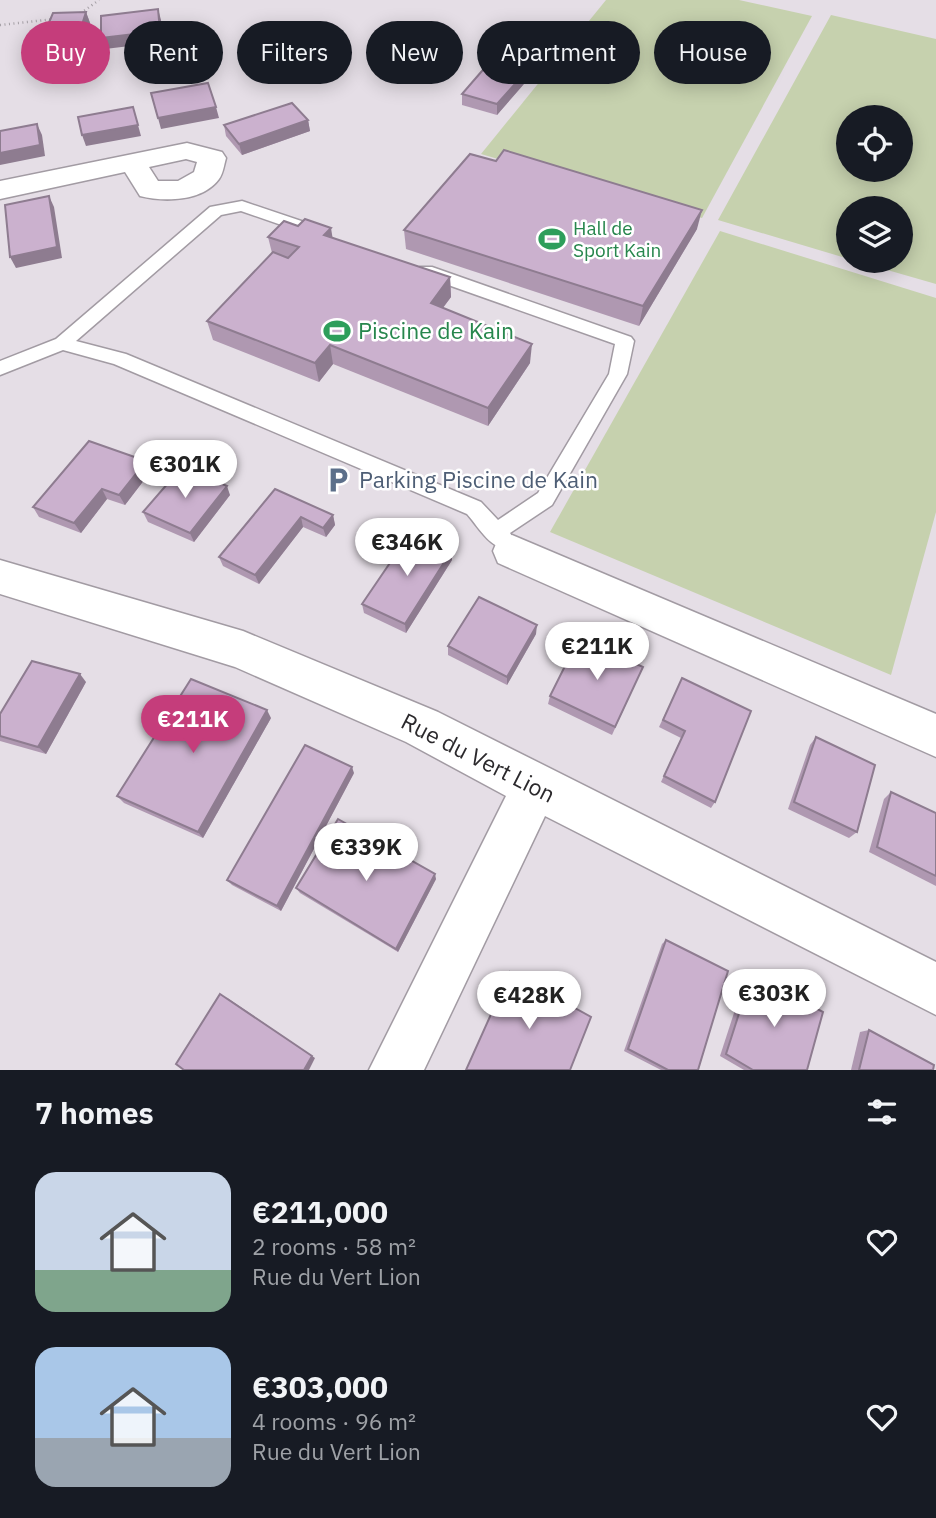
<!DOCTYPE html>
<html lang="en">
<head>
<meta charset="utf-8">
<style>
	:root { --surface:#171b24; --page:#20242c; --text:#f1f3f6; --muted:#9ea1a6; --accent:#c53d7b }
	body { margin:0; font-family:"IBM Plex Sans",sans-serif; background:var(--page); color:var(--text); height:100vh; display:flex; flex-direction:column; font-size:26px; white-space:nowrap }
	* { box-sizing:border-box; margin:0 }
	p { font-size:23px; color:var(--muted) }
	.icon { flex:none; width:38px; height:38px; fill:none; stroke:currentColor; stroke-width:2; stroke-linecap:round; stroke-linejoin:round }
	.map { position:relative; height:1070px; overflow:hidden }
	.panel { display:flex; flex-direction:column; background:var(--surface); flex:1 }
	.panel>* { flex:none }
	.banner { position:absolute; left:21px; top:21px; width:894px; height:63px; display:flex; gap:14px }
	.fabs { position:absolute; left:836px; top:105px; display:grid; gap:14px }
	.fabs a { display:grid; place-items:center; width:77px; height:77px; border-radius:50%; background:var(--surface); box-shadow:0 4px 18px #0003; font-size:35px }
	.price { position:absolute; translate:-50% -60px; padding:0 16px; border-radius:24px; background:#fff; color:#222; font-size:23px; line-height:46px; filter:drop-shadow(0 2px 4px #0008) }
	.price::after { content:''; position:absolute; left:50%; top:42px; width:21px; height:16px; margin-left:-10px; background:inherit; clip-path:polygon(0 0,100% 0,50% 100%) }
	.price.active { background:var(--accent); color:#fff }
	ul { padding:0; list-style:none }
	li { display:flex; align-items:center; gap:21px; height:175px; padding:0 35px }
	li span { display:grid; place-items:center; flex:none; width:196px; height:140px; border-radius:21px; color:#555 }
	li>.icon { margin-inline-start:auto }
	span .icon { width:84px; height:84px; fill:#fffc; stroke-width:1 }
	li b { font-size:30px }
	h2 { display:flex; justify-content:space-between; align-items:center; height:84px; padding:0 35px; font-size:30px }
	.chip { padding:0 24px; border-radius:32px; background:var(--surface); box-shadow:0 4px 18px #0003; font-size:24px; line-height:63px }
	.chip.active { background:var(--accent); color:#fff }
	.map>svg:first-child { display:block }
</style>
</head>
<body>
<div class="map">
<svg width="936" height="1070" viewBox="0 0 936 1070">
	<rect width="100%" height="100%" fill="#e5dee6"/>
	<g fill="#c6d1ae" fill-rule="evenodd">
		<path d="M606 0H739L812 16 702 218 481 154Z"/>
		<path d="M831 15 936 39V284L856 261H901V208H849V259L718 220ZM901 117V170H849V117Z"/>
		<path d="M720 231 936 298V512L891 675 550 532Z"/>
	</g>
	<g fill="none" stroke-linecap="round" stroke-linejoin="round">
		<g stroke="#a29ba3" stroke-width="3">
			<path id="service" d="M242 201 325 229 327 233 319 238 241 211 221 215 76 341 126 354 481 502 498 520 538 493 609 374 615 344 420 275 418 271 420 267H432L631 337 634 341 627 374 552 505 510 533 515 541 511 547C493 554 478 526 467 514L114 364 63 350 0 375V361L56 339 210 207Z"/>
		</g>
		<g stroke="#a29ba3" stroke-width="3">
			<g id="minor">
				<path d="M187 143 222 152 226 158C224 165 223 174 219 179 202 202 164 202 140 196L125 172 0 199V181ZM186 159 197 162 194 172 178 181H158L149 167Z"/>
				<path d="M512 535 936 714V757L498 563 493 551 498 539Z"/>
				<path d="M0 560 243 631 438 712 936 962V1015L545 816 424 1070H369L506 796 406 742 235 667 0 594Z"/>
			</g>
		</g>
		<g stroke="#a49fa5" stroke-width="2.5" stroke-dasharray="1 3.5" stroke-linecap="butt">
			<path d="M77 16 99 0"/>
			<path d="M0 25 55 19"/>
		</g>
		<use href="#service" fill="#fff" fill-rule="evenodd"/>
		<use href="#minor" fill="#fff" fill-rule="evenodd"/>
	</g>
	<g fill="#af98b1">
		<path d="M86 12 90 23 83 42 49 43 45 32Z"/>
		<path d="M530 77 497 115 462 105V94Z"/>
		<path d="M308 120 310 131 242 155 226 136 224 125Z"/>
		<path d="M697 229 639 326 406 249 404 230Z"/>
		<path d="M268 237 333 238 450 277 451 297 443 308 530 363 488 426 333 364 319 382 213 340 207 321 272 253Z"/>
		<path d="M146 461 151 471 125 505 107 499 81 533 39 517 33 507Z"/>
		<path d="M275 489 333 515 335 525 326 537 303 527 259 584 223 566 219 557Z"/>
		<path d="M230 495 194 542 148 522 143 512Z"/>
		<path d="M452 560 406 633 364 613 362 604Z"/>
		<path d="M536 634 507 685 448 655V646Z"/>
		<path d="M643 667 612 735 548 704 550 696Z"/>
		<path d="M682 678 715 802 711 808 661 782 681 738 659 727Z"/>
		<path d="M86 682 46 754 0 741V714Z"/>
		<path d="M271 718 203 838 124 803 117 796Z"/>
		<path d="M816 737 857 832 849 838 788 809 810 745Z"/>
		<path d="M354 773 281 911 232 885 227 880Z"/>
		<path d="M891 792 936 813V886L869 852 884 799Z"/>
		<path d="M436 879 398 952 300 893 296 888Z"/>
		<path d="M666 940 698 1070H661L624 1051 662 944Z"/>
		<path d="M752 973 807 1070H744L720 1056 746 976Z"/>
		<path d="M869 1030 933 1070H851L860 1032Z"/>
	</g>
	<g fill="#8e7c90">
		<path d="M158 9 161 20 163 42 105 49 101 38Z"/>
		<path d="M86 12 90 23 83 42 80 31Z"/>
		<path d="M531 66 530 77 497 115V104Z"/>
		<path d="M133 107 141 136 86 146 82 135Z"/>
		<path d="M216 107 219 118 161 129 158 118Z"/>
		<path d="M308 120 310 131 242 155 239 144Z"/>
		<path d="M37 124 42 135 45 156 0 165V153Z"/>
		<path d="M49 196 54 207 62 258 16 268 10 257Z"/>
		<path d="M702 210 697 229 639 326 643 306Z"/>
		<path d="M331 228 334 247 324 235Z"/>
		<path d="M450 277 451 297 432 322 431 303Z"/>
		<path d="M532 344 530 363 488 426V408Z"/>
		<path d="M330 345 333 364 319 382 315 363Z"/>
		<path d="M146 461 151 471 125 505 119 495Z"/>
		<path d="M227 486 230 495 194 542 190 533Z"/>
		<path d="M102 489 107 499 81 533 74 523Z"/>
		<path d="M333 515 335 525 326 537 323 528Z"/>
		<path d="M301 517 303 527 259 584 255 575Z"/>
		<path d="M452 550V560L406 633 405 624Z"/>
		<path d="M537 625 536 634 507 685V677Z"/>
		<path d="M80 674 86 682 46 754 38 747Z"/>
		<path d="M267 710 271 718 203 838 198 832Z"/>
		<path d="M352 767 354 773 281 911 277 906Z"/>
		<path d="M435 874 436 879 398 952 396 949Z"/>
		<path d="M226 997 315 1058 309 1070H304Z"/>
	</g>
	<g fill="#cbb1ce" stroke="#8e7c90" stroke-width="2">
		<path d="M158 9 160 31 101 38V16Z"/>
		<path d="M86 12 80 31 45 32 53 13Z"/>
		<path d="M495 56 531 66 497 104 462 94Z"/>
		<path d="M208 83 216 107 158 118 151 93Z"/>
		<path d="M292 103 308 120 239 144 224 125Z"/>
		<path d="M133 107 138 125 82 135 78 117Z"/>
		<path d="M37 124 40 145 0 153V131Z"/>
		<path d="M504 150 702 210 643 306 404 230 470 154 496 161Z"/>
		<path d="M49 196 57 247 10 257 5 205Z"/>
		<path d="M305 219 331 228 324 235 450 277 431 303 532 344 488 408 330 345 315 363 207 321 273 252 288 258 299 247 268 237 284 221 298 226Z"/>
		<path d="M89 441 146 461 119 495 102 489 74 523 33 507Z"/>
		<path d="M182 467 227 486 190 533 143 512Z"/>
		<path d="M275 489 333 515 323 528 301 517 255 575 219 557Z"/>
		<path d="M411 532 452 550 405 624 362 604Z"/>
		<path d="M479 597 537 625 507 677 448 646Z"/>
		<path d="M579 638 643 667 615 727 550 696Z"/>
		<path d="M32 661 80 674 38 747 0 736V714Z"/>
		<path d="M682 678 751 711 715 802 664 776 685 731 663 720Z"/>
		<path d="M191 679 267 710 198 832 117 796Z"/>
		<path d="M816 737 875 765 857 832 794 802Z"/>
		<path d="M305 745 352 767 277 906 227 880Z"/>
		<path d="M891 792 936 813V876L877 847Z"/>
		<path d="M338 819 435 874 396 949 296 888Z"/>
		<path d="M666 940 728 971 698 1070H668L628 1049Z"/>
		<path d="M510 972 591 1017 570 1070H466Z"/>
		<path d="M752 973 823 1012 807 1070H753L726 1054Z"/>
		<path d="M220 994 312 1056 304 1070H184L176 1064Z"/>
		<path d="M869 1030 934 1065 933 1070H859Z"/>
	</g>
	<defs>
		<g id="stadium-bare" transform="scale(2.1)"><path d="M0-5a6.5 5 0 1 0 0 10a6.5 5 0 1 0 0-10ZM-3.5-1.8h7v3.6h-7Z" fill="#2e9e5b" stroke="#fff" stroke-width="2.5" paint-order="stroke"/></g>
		<g id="parking-bare" transform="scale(2.1)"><path d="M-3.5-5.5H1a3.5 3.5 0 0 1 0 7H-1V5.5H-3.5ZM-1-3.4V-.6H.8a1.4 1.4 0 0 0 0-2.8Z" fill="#5c6f8a" stroke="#fff" stroke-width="2.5" paint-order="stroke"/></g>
	</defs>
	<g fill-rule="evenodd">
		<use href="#stadium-bare" x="552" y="239"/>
		<use href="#stadium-bare" x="337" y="331"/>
		<use href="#parking-bare" x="338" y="480"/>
	</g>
	<g text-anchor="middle" stroke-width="5" stroke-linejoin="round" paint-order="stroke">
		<g font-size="19" fill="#27864d" stroke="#fff" text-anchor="start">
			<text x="573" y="235">Hall de<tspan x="573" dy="22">Sport Kain</tspan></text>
		</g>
		<g font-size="23" fill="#27864d" stroke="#fff" text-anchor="start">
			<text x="358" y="339">Piscine de Kain</text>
		</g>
		<g font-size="23" fill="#4e5e75" stroke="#fff" text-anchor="start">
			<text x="359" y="488">Parking Piscine de Kain</text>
		</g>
		<g font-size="23" fill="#2b292c" stroke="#fff">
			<text transform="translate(478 758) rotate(27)" y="8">Rue du Vert Lion</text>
		</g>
	</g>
</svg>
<div class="fabs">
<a><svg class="icon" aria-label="locate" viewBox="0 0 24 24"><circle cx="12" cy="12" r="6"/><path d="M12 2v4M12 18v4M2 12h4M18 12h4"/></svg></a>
<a><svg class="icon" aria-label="layers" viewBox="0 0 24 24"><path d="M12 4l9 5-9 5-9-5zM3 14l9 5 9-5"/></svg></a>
</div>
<b class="price" style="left:185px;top:500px">€301K</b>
<b class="price" style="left:407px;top:578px">€346K</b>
<b class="price" style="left:597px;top:682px">€211K</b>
<b class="price active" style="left:193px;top:755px">€211K</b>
<b class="price" style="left:366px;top:883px">€339K</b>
<b class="price" style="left:774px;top:1029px">€303K</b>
<b class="price" style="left:529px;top:1031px">€428K</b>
<div class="banner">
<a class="chip active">Buy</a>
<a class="chip">Rent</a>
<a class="chip">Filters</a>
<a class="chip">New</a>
<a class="chip">Apartment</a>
<a class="chip">House</a>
</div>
</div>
<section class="panel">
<h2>7 homes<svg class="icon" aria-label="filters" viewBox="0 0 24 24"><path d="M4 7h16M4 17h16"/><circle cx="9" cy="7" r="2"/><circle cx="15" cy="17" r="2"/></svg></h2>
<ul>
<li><span style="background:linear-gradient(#c9d6e8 70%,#7fa58c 0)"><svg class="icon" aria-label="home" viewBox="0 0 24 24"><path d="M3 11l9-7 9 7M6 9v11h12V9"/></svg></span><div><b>€211,000</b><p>2 rooms · 58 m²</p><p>Rue du Vert Lion</p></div><svg class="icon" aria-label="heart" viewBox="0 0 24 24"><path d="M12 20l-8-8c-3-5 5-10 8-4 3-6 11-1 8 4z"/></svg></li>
<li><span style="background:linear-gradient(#a9c7e8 65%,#9aa5b1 0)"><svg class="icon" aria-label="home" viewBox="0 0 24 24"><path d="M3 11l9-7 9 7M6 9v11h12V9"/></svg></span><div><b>€303,000</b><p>4 rooms · 96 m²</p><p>Rue du Vert Lion</p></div><svg class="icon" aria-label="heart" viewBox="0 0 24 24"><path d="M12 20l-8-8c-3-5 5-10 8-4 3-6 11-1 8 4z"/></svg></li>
</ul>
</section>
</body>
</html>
